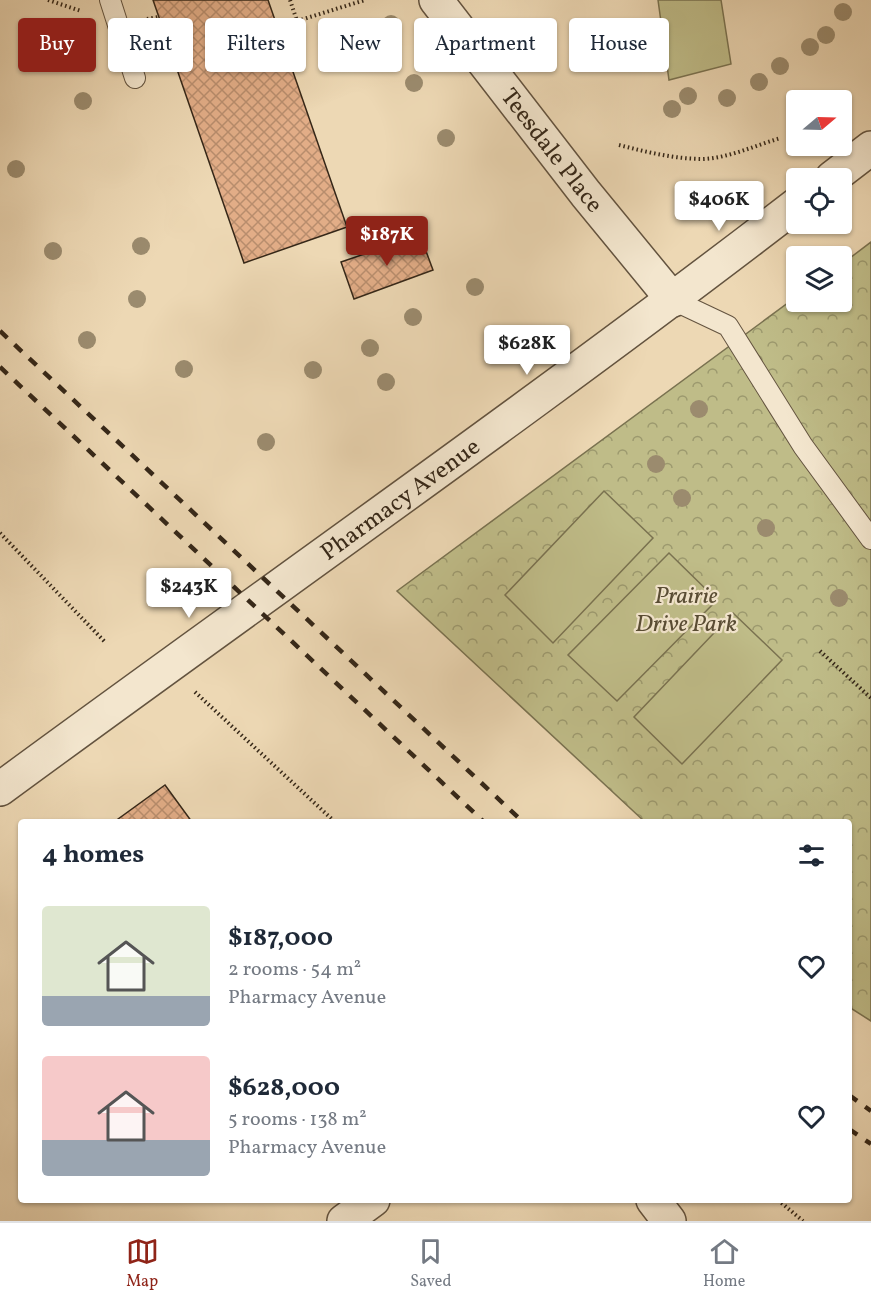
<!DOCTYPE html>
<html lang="en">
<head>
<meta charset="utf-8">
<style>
	:root { --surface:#fff; --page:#f6f6f7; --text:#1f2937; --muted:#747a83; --line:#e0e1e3; --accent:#8f2418 }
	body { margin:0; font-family:Vollkorn,serif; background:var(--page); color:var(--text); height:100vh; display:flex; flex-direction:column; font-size:22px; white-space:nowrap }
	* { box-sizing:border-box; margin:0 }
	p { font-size:20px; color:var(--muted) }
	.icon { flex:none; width:33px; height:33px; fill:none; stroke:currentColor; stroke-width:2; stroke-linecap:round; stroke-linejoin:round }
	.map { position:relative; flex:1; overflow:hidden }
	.details { position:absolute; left:18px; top:819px; width:834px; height:384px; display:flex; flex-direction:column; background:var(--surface); border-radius:6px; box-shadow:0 2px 4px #0004 }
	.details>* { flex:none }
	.top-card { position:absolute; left:18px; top:18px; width:836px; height:54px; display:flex; gap:12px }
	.needle { width:39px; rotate:71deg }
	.buttons { position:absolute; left:786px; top:90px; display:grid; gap:12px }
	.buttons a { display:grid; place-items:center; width:66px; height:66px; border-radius:6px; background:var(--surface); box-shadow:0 2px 4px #0004; font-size:30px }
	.price { position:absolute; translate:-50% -51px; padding:0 14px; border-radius:6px; background:#fff; color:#222; font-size:20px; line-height:39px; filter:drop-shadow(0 2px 3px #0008) }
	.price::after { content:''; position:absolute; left:50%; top:36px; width:18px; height:14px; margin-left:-9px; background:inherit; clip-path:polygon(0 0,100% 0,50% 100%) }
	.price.active { background:var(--accent); color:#fff }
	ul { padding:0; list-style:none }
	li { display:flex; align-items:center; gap:18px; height:150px; padding:0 24px }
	li span { display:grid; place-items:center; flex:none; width:168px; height:120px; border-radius:6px; color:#555 }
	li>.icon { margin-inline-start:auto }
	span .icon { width:72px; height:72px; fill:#fffc; stroke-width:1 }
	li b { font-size:26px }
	h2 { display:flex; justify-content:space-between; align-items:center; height:72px; padding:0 24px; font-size:26px }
	.tag { padding:0 21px; border-radius:6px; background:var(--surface); box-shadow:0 2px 4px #0004; font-size:21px; line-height:54px }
	.tag.active { background:var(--accent); color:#fff }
	.tab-bar { display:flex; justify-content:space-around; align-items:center; height:84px; border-top:2px solid var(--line); background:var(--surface); font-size:16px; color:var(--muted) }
	.tab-bar a { display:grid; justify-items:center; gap:3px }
	.tab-bar .active { color:var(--accent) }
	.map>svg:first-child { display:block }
</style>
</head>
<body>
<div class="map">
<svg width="871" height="1221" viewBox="0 0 871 1221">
	<defs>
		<pattern id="park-crowns" width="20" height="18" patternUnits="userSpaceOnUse" patternTransform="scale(1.5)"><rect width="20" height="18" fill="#bfbc88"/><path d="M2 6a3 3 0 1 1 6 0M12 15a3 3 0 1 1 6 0" fill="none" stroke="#9c996e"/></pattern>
		<pattern id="building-cross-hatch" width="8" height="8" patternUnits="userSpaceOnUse" patternTransform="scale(1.5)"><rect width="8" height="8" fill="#e2ad87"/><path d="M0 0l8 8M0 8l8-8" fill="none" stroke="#b88d6d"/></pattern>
	</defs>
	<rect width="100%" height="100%" fill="#edd8b4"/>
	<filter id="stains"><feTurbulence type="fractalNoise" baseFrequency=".00333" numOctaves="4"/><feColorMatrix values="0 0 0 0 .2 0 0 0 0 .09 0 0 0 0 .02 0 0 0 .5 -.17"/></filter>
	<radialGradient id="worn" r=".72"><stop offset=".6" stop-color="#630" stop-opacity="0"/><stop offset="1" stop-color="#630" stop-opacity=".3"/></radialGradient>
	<path fill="url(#park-crowns)" stroke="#7a7250" stroke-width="1.5" d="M871 242V1021L849 1007V822H645L397 591 796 297V302H842V264Z"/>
	<g fill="#bfbc88" stroke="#7a7250" stroke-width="1.5">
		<path d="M658 0H721L731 64 669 80Z"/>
		<path d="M604 491 653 538 553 643 505 595Z"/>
		<path d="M669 553 717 600 617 701 568 655Z"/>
		<path d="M733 613 782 660 682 764 634 717Z"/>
	</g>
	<g fill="url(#building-cross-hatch)" stroke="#352718" stroke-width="1.5">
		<path d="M153 0H268L347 227 244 263Z"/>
		<path d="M420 235 433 270 354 299 341 262Z"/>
		<path d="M165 785 192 822H114Z"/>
	</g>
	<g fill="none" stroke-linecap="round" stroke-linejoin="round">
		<g stroke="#63533f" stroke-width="22">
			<g id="service">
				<path d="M110 0 135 78"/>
				<path d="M673 300 728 326 803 446 871 539"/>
			</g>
		</g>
		<g stroke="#63533f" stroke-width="36">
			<g id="minor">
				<path id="s1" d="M436 0 586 194 673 300"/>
				<path d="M653 1200 669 1221"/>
				<path d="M344 1221 373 1200"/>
			</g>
		</g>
		<g stroke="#63533f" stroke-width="36">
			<g id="tertiary">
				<path d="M832 178 871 148"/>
				<path id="s2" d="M0 789C265 594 535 406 796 205"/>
			</g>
		</g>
		<g stroke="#352718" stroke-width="4" stroke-dasharray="1.5 3" stroke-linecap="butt">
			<path d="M48 0 81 11"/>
			<path d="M290 0 297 21 365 0"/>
			<path d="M147 19 158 17"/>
			<path d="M619 145C647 152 674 159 703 159 729 158 756 145 781 138"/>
			<path d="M0 533 105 642"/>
			<path d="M820 651 871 698"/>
			<path d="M195 692 335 822"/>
			<path d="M778 1200 803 1221"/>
		</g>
		<use href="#service" stroke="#f3e6ce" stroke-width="20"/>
		<use href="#minor" stroke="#f3e6ce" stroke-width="33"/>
		<use href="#tertiary" stroke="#f3e6ce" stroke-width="33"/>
		<g stroke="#352718" stroke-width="4.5" stroke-dasharray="10 10" stroke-linecap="butt">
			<path d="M0 331 523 822"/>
			<path d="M0 367 484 822"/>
			<path d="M849 1095 871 1111"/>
			<path d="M849 1129 871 1144"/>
		</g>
	</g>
	<g fill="#9b8b6e">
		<circle cx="843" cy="12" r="9"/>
		<circle cx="391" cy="24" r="9"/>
		<circle cx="826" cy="35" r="9"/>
		<circle cx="599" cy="41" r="9"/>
		<circle cx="810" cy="47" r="9"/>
		<circle cx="780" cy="66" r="9"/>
		<circle cx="759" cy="82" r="9"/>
		<circle cx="414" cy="83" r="9"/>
		<circle cx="688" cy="96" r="9"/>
		<circle cx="727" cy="98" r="9"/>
		<circle cx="83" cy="101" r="9"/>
		<circle cx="672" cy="109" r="9"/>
		<circle cx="446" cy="138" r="9"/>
		<circle cx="16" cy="169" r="9"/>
		<circle cx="141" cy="246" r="9"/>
		<circle cx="53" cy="251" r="9"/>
		<circle cx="475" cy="287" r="9"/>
		<circle cx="137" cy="299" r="9"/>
		<circle cx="413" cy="317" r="9"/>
		<circle cx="87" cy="340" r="9"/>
		<circle cx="370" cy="348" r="9"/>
		<circle cx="184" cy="369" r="9"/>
		<circle cx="313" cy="370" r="9"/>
		<circle cx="386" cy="382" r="9"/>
		<circle cx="699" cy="409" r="9"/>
		<circle cx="266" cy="442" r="9"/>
		<circle cx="656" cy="464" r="9"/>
		<circle cx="682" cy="498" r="9"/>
		<circle cx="766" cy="528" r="9"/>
		<circle cx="839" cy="598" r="9"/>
	</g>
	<g text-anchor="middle" stroke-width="4.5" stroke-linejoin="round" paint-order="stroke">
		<g font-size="24" fill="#352718" stroke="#f3e6ce">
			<text dy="8" stroke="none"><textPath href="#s1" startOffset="190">Teesdale Place</textPath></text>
			<text dy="8" stroke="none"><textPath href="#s2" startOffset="494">Pharmacy Avenue</textPath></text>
		</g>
		<g font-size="24" font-style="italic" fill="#584c34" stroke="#f3e6ce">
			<text x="686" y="603">Prairie<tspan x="686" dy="28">Drive Park</tspan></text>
		</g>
	</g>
	<rect width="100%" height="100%" filter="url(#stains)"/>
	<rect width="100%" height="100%" fill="url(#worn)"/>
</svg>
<div class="buttons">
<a><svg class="needle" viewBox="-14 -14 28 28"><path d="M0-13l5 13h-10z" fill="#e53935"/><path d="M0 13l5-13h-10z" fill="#747a83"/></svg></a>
<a><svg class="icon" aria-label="locate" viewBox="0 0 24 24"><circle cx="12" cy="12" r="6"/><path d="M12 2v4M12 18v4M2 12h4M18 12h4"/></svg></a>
<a><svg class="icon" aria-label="layers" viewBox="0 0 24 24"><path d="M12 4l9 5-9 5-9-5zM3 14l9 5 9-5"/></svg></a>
</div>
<b class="price" style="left:719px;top:232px">$406K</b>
<b class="price active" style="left:387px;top:267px">$187K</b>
<b class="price" style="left:527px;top:376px">$628K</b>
<b class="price" style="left:189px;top:619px">$243K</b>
<div class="top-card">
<a class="tag active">Buy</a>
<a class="tag">Rent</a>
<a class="tag">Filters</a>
<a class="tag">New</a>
<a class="tag">Apartment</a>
<a class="tag">House</a>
</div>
<section class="details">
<h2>4 homes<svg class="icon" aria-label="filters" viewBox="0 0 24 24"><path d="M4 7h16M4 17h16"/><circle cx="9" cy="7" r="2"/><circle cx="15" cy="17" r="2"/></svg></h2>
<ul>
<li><span style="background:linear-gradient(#dfe7d0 75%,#9aa5b1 0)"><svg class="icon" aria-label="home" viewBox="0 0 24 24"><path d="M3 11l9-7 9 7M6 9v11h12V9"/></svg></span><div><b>$187,000</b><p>2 rooms · 54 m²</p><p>Pharmacy Avenue</p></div><svg class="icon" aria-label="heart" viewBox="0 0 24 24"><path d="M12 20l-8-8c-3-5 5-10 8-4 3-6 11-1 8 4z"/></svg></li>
<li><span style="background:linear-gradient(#f6c9c9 70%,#9aa5b1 0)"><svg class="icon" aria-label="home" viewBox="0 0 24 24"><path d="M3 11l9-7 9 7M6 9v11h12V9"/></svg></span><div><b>$628,000</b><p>5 rooms · 138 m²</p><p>Pharmacy Avenue</p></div><svg class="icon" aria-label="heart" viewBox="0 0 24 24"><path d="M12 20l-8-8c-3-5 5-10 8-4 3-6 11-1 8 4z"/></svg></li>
</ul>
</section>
</div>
<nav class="tab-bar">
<a class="active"><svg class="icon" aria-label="map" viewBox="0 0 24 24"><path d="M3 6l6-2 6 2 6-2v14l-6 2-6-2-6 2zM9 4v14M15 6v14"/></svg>Map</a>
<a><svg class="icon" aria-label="saved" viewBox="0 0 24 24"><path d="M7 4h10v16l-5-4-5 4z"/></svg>Saved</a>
<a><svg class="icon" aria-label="home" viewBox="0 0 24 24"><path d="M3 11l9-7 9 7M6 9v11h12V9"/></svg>Home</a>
</nav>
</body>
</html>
